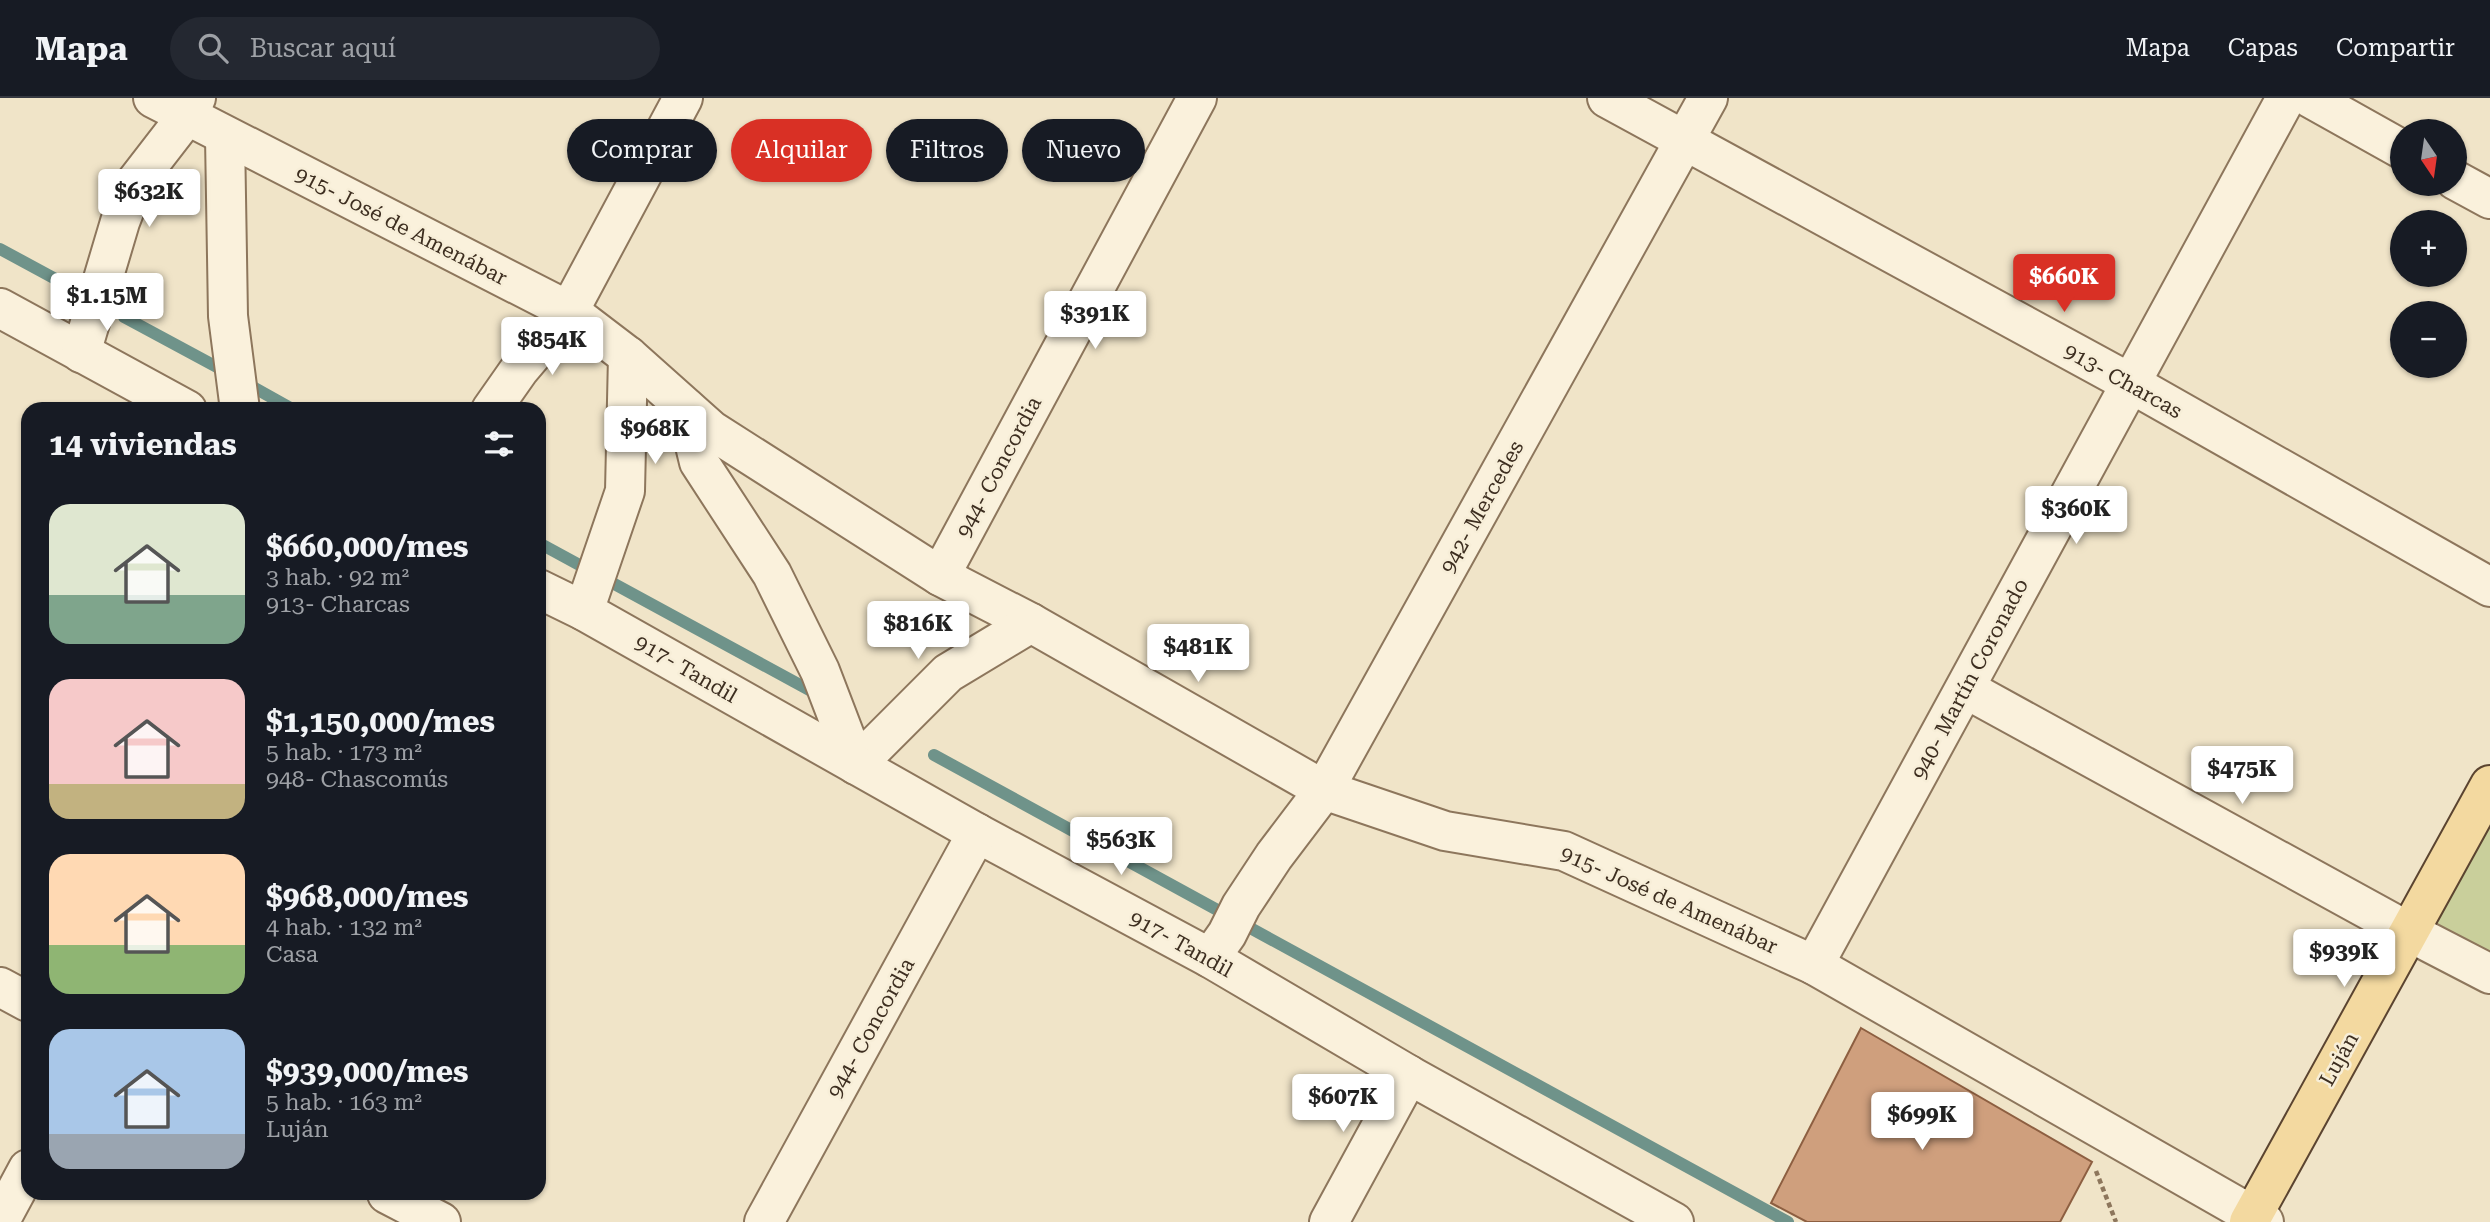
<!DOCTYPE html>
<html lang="es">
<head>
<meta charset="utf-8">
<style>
	:root { --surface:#171b24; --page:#242831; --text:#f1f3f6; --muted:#9ea1a6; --line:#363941; --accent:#d93025 }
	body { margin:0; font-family:"Roboto Serif",serif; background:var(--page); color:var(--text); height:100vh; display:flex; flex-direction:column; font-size:26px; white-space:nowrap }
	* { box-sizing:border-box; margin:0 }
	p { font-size:23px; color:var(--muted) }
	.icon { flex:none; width:38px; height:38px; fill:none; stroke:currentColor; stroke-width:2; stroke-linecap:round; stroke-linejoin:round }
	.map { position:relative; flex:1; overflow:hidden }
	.sheet { position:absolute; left:21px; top:304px; width:525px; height:798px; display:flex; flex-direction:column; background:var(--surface); border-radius:21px; box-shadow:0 2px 5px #0004 }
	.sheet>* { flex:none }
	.banner { position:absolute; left:567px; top:21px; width:665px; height:63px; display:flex; gap:14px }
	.needle { width:46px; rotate:167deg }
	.buttons { position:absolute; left:2390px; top:21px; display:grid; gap:14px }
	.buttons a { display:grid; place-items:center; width:77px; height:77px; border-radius:50%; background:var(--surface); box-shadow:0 2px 5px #0004; font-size:35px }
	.price { position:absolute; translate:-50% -60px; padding:0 16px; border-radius:7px; background:#fff; color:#222; font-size:23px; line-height:46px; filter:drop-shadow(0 2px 4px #0008) }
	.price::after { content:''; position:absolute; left:50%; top:42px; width:21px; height:16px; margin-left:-10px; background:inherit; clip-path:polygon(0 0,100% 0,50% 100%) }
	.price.active { background:var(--accent); color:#fff }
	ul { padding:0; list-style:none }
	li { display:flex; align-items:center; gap:21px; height:175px; padding:0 28px }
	li span { display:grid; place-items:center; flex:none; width:196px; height:140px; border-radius:21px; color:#555 }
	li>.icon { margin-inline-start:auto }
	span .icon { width:84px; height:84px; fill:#fffc; stroke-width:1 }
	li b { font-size:30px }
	h2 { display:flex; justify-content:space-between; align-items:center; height:84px; padding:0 28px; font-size:30px }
	.pill { padding:0 24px; border-radius:32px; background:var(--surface); box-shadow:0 2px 5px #0004; font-size:24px; line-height:63px }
	.pill.active { background:var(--accent); color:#fff }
	header { display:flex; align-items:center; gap:42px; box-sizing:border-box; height:98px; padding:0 35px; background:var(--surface); border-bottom:2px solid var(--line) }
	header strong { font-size:33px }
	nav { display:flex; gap:38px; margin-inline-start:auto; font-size:24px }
	.search { width:490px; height:63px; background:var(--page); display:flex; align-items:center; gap:18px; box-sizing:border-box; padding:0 24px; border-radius:38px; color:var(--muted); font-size:26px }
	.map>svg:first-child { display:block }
</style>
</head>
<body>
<header>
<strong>Mapa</strong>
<div class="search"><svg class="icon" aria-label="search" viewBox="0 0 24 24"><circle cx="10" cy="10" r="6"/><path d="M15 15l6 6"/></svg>Buscar aquí</div>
<nav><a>Mapa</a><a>Capas</a><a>Compartir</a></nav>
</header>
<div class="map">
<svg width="2490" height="1124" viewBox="0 0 2490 1124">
	<rect width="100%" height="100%" fill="#f0e4c8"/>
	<path fill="#c9cf9b" d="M2490 687V876L2409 834Z"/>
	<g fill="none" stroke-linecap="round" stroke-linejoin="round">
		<g stroke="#6f938a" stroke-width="12">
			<path d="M0 151 74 191"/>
			<path d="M124 219 228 275"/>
			<path d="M244 284 294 312"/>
			<path d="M539 445 813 594"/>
			<path d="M934 657 1788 1124"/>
		</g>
	</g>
	<path fill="#cf9f7d" stroke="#8d5f41" stroke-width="2" d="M1861 930 2092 1064 2060 1124H1807L1771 1105Z"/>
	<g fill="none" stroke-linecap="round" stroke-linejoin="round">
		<g stroke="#8d765c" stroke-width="42">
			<g id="minor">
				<path d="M153 0 569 213 628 258 711 332 940 478 1031 525 1324 692 1445 733 1564 753 1814 867 2264 1124"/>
				<path d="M1607 0 2130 285 2490 489"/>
				<path d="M2310 0 2403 52"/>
				<path d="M225 39 228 218 240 312"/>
				<path d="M2455 82 2490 101"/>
				<path d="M0 210 187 312"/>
				<path d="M81 255 120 124 135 85 186 19 196 0"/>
				<path d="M686 310 699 364 772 476 820 573 856 667 948 575 1031 525"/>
				<path d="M491 312 519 272 569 213 683 0"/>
				<path d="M940 478 1197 0"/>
				<path d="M539 491 584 513 977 735 1210 860 1409 977 1674 1124"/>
				<path d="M584 513 625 393 628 258"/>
				<path d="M1966 591 2409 834 2490 876"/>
				<path d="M1210 860 1227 836 1241 808 1274 758 1324 692 1708 0"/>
				<path d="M1814 867 2286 0"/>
				<path d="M0 889 28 904"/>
				<path d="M387 1096 441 1124"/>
				<path d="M0 1123 28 1071"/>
				<path d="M764 1124 977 735"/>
				<path d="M1329 1124 1409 977"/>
			</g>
		</g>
		<g stroke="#5b4430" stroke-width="42">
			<path id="major" d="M2249 1124 2490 687"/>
		</g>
		<path stroke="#8d765c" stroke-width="4.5" stroke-dasharray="5 3.5" stroke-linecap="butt" d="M2096 1073 2116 1124"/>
		<use href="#minor" stroke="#faf1dc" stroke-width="38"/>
		<use href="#major" stroke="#f3d9a0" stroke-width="38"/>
	</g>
	<g text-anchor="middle" stroke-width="5" stroke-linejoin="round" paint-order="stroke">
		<g font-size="21" fill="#3d2e20" stroke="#f7eed8">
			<text transform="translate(401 128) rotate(27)" y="7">915- José de Amenábar</text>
			<text transform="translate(2123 283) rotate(29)" y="7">913- Charcas</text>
			<text transform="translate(999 369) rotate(-62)" y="7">944- Concordia</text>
			<text transform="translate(1482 409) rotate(-61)" y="7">942- Mercedes</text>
			<text transform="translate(686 571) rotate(30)" y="7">917- Tandil</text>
			<text transform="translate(1970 581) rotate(-62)" y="7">940- Martín Coronado</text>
			<text transform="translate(1669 802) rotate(24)" y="7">915- José de Amenábar</text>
			<text transform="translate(1181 846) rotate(29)" y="7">917- Tandil</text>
			<text transform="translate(871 930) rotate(-61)" y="7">944- Concordia</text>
			<text transform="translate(2339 961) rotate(-61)" y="7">Luján</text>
		</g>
	</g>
</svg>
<div class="buttons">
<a><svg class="needle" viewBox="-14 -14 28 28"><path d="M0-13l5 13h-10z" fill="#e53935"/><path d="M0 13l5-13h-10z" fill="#9ea1a6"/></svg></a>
<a>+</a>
<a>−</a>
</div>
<b class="price" style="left:149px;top:131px">$632K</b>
<b class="price active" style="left:2064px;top:216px">$660K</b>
<b class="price" style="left:107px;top:235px">$1.15M</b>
<b class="price" style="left:1095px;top:253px">$391K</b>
<b class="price" style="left:552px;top:279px">$854K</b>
<b class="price" style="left:655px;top:368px">$968K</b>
<b class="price" style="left:2076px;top:448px">$360K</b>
<b class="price" style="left:918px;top:563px">$816K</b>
<b class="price" style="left:1198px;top:586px">$481K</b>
<b class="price" style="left:2242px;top:708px">$475K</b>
<b class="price" style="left:1121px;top:779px">$563K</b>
<b class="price" style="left:2344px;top:891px">$939K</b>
<b class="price" style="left:1343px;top:1036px">$607K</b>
<b class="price" style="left:1922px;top:1054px">$699K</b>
<div class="banner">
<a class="pill">Comprar</a>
<a class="pill active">Alquilar</a>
<a class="pill">Filtros</a>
<a class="pill">Nuevo</a>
</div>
<section class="sheet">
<h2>14 viviendas<svg class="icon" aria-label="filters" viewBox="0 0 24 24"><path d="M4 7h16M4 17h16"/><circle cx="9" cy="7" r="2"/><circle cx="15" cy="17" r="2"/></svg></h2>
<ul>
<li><span style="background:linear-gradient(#dfe7d0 65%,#7fa58c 0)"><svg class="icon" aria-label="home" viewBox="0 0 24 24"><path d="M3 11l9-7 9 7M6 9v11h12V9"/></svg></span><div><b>$660,000/mes</b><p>3 hab. · 92 m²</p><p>913- Charcas</p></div></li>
<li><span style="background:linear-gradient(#f6c9c9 75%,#c2b280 0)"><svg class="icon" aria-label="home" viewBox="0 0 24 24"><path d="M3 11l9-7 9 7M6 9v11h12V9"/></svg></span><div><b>$1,150,000/mes</b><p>5 hab. · 173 m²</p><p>948- Chascomús</p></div></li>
<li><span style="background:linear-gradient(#ffd9b3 65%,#8fb573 0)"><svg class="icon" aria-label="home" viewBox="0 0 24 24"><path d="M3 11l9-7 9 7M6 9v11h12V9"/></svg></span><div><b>$968,000/mes</b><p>4 hab. · 132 m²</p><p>Casa</p></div></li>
<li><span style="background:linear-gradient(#a9c7e8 75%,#9aa5b1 0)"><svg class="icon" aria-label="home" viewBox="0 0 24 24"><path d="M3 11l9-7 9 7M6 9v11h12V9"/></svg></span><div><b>$939,000/mes</b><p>5 hab. · 163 m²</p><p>Luján</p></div></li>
</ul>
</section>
</div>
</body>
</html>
